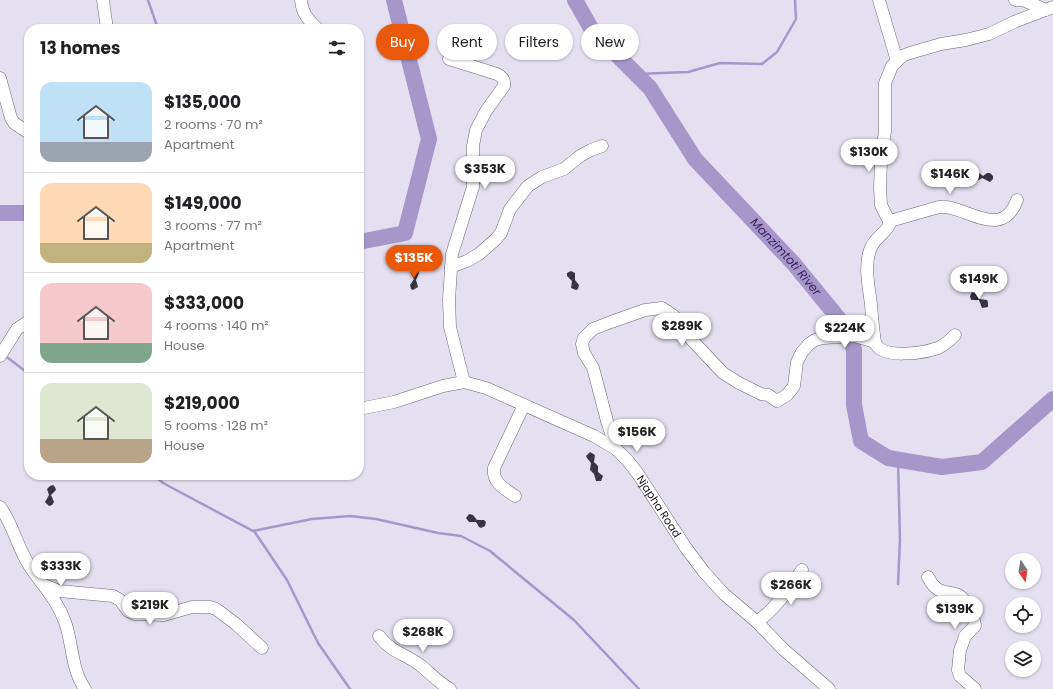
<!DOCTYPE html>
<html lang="en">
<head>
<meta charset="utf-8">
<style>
	:root { --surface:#fff; --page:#f2f2f2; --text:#202124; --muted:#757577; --line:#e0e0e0; --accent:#ea580c }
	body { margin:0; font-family:Poppins,sans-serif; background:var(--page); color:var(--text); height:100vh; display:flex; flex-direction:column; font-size:15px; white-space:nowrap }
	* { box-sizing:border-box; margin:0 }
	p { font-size:13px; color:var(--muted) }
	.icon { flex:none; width:22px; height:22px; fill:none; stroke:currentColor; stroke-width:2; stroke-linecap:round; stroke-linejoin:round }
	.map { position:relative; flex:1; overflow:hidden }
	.details { position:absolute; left:24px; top:24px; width:340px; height:456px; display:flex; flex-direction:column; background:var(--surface); border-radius:16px; box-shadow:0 1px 3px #0004 }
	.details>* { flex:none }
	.guide { position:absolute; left:376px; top:24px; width:380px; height:36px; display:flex; gap:8px }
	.needle { width:26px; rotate:168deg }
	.tools { position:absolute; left:1005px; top:553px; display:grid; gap:8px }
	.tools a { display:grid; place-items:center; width:36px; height:36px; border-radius:50%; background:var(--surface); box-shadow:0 1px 3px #0004; font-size:20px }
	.price { position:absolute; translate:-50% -34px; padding:0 9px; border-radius:14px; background:#fff; color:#222; font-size:13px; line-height:26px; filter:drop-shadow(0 1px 2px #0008) }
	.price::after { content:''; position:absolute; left:50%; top:24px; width:12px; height:9px; margin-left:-6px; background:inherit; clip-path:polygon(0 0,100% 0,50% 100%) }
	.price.on { background:var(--accent); color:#fff }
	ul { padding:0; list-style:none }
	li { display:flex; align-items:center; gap:12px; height:100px; padding:0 16px }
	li+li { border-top:1px solid var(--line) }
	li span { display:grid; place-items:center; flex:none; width:112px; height:80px; border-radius:12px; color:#555 }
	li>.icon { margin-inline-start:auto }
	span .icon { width:48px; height:48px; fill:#fffc; stroke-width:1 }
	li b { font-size:17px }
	h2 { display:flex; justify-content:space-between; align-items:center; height:48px; padding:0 16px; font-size:17px }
	.pill { padding:0 14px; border-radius:18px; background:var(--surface); box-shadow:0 1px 3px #0004; font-size:14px; line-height:36px }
	.pill.on { background:var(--accent); color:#fff }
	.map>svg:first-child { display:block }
</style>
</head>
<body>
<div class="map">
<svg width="1053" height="689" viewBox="0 0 1053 689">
	<defs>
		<pattern id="building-hatch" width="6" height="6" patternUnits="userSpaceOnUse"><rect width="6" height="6" fill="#34303d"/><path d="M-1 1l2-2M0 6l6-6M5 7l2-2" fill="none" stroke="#484450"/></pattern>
	</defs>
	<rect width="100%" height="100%" fill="#e5e0f1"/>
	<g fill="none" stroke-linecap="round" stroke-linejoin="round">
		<g stroke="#a697cb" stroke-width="2.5">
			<path d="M148 0 158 29"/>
			<path d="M636 74 688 72 720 63 762 64 777 52 796 19 795 0"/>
			<path d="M8 358 29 374"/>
			<path d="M154 475 163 483 253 531 312 519 350 516 376 519 438 533 461 536 490 551 574 620 639 689"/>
			<path d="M254 531 287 580 318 643 350 689"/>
			<path d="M898 584 900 540 898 460"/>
		</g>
		<g stroke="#a697cb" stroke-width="16">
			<path id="s1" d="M575 0 592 30 650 88 695 159 794 264 839 319 854 349V405L861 441 888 458 942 467 982 462 1053 399"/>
			<path d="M0 213H29"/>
			<path d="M359 242 405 233 429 139 394 0"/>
		</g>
	</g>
	<g fill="url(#building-hatch)">
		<path d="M975 173H979L983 176 987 173H990L993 176V179L990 182 982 178 979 180 975 181 972 177Z"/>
		<path d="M414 269 418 270 419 273 416 280 418 287 413 290 411 289 410 285 414 279 410 272Z"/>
		<path d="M571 271 575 273V280L579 285 578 289 576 290 571 288 572 281 567 276V273Z"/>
		<path d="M972 292 977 294 979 299 987 300 988 302V307L982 308 979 300H971L970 296Z"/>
		<path d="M590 452 595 455 594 462 598 466V472L603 476 601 481H596L594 474 590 470 591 463 587 458 586 456Z"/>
		<path d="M53 485 55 487 56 490 51 495 54 502 52 505 49 506 45 502 49 495 47 489 50 486Z"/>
		<path d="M469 514 473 515 477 520H484L486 522 485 526 481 528 479 527 476 522H469L466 518Z"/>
	</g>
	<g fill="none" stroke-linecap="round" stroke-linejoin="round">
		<g stroke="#6c6877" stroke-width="13">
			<g id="minor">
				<path d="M103 0 107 29"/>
				<path d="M301 0C302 13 308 20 318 29"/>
				<path d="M879 0 897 61"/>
				<path d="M1015 0H1023L1046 10"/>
				<path d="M449 59 497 74C503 77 505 80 504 86L486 111 476 130 473 146V187L452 254 449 300 450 327 464 382"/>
				<path d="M0 78 11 118 14 123 29 133"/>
				<path d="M890 221 939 207H946C973 211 1003 238 1017 200"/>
				<path d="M451 267 467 261 479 254 495 240 501 233 510 209 528 186 542 177 564 169 580 156 591 150 602 146"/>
				<path d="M955 335C950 340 945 345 938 348 923 353 881 360 875 342 873 330 872 317 871 305 869 287 864 267 870 250 874 237 887 233 890 223L881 205 880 188 881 160 885 131V83L892 66 902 56 910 53 941 44 966 40 989 34 1014 22 1053 7"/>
				<path d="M0 356 17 329 29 321"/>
				<path id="s2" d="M359 409 394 402 443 386 464 382 486 388 594 436 616 449 628 461 638 474 686 548 704 572 724 594 757 622 783 649 829 689"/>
				<path d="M616 449 607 421 596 379 593 368 584 353 582 344 584 338 593 329 611 322 645 310 662 308 674 316 690 338 723 373 739 383 761 394 768 395 777 401 787 395 794 386 797 362 802 352 809 344 815 340 823 338 855 336 875 342"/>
				<path d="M515 496C505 489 492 483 494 468L524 405"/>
				<path d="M0 507C13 524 17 547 29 565 41 584 57 599 65 622 73 644 71 669 85 689"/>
				<path d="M928 577C940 601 953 586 964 600 967 603 969 607 970 611 972 616 975 621 975 626L965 636 963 642 960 650 958 670 960 676 975 689"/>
				<path d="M44 585 59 591 113 596 120 600 128 611 135 614 164 615 192 607H210L216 609 236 624 262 648"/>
				<path d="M757 622C776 608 789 589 802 570"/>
				<path d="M379 636C392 653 404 653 420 665 430 673 439 683 450 689"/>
			</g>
		</g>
		<use href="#minor" stroke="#fff" stroke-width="12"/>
	</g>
	<g text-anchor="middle" stroke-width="4" stroke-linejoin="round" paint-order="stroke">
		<g font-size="11" fill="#151419" stroke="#f2edfe">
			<text dy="4" stroke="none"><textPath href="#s2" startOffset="347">Njapha Road</textPath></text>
		</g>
		<g font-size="12" font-style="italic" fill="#361c5b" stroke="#f2edfe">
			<text dy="4" stroke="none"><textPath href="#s1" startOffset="334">Manzimtoti River</textPath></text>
		</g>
	</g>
</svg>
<div class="tools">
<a><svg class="needle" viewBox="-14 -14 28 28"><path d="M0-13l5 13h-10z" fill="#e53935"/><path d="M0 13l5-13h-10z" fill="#757577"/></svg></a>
<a><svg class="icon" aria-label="locate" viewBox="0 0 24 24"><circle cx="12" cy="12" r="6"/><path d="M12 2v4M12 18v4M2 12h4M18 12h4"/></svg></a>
<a><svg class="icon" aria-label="layers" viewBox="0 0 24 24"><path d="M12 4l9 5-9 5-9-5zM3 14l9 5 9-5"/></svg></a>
</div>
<b class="price" style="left:869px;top:173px">$130K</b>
<b class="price" style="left:485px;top:190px">$353K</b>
<b class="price" style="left:950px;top:195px">$146K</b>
<b class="price on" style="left:414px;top:279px">$135K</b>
<b class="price" style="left:979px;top:300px">$149K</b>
<b class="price" style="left:682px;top:347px">$289K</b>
<b class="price" style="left:845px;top:349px">$224K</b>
<b class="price" style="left:637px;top:453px">$156K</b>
<b class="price" style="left:61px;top:587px">$333K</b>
<b class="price" style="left:791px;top:606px">$266K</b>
<b class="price" style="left:150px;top:626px">$219K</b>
<b class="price" style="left:955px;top:630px">$139K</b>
<b class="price" style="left:423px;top:653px">$268K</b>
<div class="guide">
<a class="pill on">Buy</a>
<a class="pill">Rent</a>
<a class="pill">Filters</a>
<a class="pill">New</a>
</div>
<section class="details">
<h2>13 homes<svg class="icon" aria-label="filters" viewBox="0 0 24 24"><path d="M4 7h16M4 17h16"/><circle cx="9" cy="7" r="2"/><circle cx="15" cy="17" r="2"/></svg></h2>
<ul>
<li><span style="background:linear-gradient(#bfe0f5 75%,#9aa5b1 0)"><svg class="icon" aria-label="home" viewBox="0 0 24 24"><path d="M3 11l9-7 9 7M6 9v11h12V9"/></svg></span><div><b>$135,000</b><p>2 rooms · 70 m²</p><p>Apartment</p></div></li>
<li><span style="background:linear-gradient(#ffd9b3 75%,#c2b280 0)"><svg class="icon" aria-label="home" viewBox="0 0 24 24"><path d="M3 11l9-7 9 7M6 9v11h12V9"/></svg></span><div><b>$149,000</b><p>3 rooms · 77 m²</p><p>Apartment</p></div></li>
<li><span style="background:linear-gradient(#f6c9c9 75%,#7fa58c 0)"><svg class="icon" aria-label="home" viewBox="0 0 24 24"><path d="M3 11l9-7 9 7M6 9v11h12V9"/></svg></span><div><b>$333,000</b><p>4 rooms · 140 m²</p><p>House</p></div></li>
<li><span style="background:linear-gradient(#dfe7d0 70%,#b9a48a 0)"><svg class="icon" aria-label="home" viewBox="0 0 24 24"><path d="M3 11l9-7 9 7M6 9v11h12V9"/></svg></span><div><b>$219,000</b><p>5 rooms · 128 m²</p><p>House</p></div></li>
</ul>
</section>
</div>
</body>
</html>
